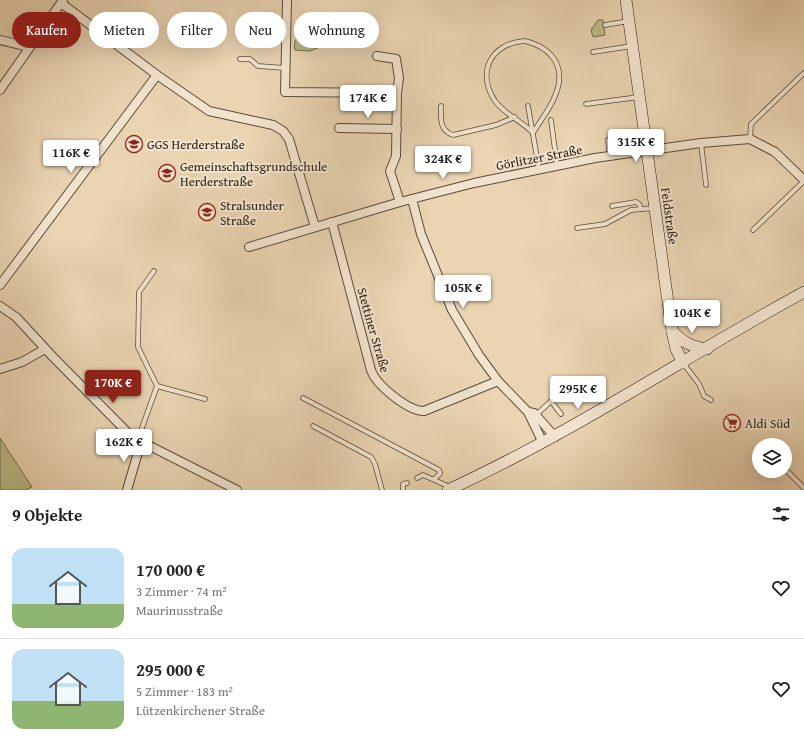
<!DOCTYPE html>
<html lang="de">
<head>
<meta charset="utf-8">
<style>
	:root { --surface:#fff; --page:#f2f2f2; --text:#222; --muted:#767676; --line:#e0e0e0; --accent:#8f2418 }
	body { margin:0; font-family:"Gentium Book Plus",serif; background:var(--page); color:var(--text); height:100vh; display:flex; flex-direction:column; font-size:15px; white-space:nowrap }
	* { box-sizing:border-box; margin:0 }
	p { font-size:13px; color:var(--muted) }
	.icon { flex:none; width:22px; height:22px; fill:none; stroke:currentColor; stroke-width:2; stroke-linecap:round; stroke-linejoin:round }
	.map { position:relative; height:490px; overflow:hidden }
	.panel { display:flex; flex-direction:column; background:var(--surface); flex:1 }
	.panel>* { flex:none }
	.guide { position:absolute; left:12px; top:12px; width:400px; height:36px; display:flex; gap:8px }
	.fabs { position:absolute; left:752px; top:438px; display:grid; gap:8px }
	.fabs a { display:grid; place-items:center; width:40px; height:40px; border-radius:50%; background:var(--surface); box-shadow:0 4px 16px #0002; font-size:20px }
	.price { position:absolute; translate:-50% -34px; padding:0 9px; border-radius:4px; background:#fff; color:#222; font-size:13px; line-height:26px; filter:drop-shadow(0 1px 2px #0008) }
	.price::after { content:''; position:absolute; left:50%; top:24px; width:12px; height:9px; margin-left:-6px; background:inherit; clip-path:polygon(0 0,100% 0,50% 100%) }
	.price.active { background:var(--accent); color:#fff }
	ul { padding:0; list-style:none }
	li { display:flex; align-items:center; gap:12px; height:100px; padding:0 12px }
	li+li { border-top:1px solid var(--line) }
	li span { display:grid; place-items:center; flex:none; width:112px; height:80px; border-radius:12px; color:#555 }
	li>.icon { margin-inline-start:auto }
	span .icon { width:48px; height:48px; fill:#fffc; stroke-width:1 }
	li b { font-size:17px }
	h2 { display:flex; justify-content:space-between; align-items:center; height:48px; padding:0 12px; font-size:17px }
	.pill { padding:0 14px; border-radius:18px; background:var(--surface); box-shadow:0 4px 16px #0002; font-size:14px; line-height:36px }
	.pill.active { background:var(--accent); color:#fff }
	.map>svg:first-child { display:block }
</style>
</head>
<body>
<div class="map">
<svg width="804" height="490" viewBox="0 0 804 490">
	<rect width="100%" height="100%" fill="#ead4b2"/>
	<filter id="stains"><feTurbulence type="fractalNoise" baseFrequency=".005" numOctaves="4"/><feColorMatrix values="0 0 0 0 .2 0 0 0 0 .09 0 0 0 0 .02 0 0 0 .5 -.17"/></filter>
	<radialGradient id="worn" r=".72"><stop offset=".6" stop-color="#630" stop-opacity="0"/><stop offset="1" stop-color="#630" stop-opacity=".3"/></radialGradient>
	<g fill="#bbbc89" stroke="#726d4e">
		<path d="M598 20H603L605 35 593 37 591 30Z"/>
		<path d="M304 35 313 36 321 41 320 47 310 51 295 50C293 42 296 36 304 35Z"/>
		<path d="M0 438 32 487 25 490H0Z"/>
	</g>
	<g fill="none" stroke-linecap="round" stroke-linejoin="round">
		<g stroke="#5a4c3a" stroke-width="5.5">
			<g id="lane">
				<path d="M605 25 629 21"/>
				<path d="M525 41C553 48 567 68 555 96 550 109 540 121 533 133 522 121 504 114 495 101 476 72 491 43 525 41Z"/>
				<path d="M593 52 632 46"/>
				<path d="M240 59H250L258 66 285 68"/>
				<path d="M586 104 639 97"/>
				<path d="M441 106C441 119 439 130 453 135L496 125 515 117"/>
				<path d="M528 106 539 169"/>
				<path d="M551 120 557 165"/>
				<path d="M750 139 751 124 804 73"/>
				<path d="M608 140 610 156"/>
				<path d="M701 143 706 185"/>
				<path d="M612 206 636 202 639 204 641 209"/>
				<path d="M577 228 605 224 631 210 654 208"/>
				<path d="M753 230 804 181"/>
				<path d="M683 363 699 384 704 396 711 400"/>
				<path d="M157 386 205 399"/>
				<path d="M303 398 439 470 440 474 434 479"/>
				<path d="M536 415 551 401 561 414"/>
				<path d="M313 426 371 457 375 464 382 490"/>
				<path d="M138 439 157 386 138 347 139 292 154 271"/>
				<path d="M788 472 804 488"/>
				<path d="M417 478 423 475 450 487"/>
				<path d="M403 490V484L407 483"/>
			</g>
		</g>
		<g stroke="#5a4c3a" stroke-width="10">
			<g id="street">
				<path d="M287 0 285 92 397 93 396 156 390 171 400 202"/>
				<path d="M61 3 157 75 209 111 273 125 283 131 289 139 315 227"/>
				<path d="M0 40 29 47"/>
				<path d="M377 56 396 59 399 78 397 93"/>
				<path d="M0 90 63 0"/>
				<path d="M339 128 397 129"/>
				<path d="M412 199 421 234 452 310 479 355 498 381 528 412 543 443"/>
				<path d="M332 222 371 370C376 385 408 411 424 411L498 381"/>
				<path d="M249 247 400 202 474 183 595 158 701 143 750 139 775 152 804 180"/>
				<path d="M0 285 157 75"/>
				<path d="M0 306 16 317 53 357 132 437 237 490"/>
				<path d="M0 369 22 362 45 349"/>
				<path d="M528 412 534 413 555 437"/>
				<path d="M127 490 141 442"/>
			</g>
		</g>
		<g stroke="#2a1e12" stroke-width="12">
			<g id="secondary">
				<path d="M626 0 672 331 676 349 683 363"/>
				<path d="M672 331C683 342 691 347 707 349"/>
				<path d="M448 490C572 433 685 357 804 292"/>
			</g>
		</g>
		<use href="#lane" stroke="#f1e3cd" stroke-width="4"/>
		<use href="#street" stroke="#f1e3cd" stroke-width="8"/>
		<use href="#secondary" stroke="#f1e3cd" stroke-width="11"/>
	</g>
	<defs>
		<g id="school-ring" transform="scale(0.9)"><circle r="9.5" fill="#f1e3cd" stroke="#8f2418" stroke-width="1.5"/><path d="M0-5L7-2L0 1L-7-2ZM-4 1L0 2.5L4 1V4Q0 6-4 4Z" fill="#8f2418"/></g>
		<g id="supermarket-ring" transform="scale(0.9)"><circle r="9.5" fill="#f1e3cd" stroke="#8f2418" stroke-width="1.5"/><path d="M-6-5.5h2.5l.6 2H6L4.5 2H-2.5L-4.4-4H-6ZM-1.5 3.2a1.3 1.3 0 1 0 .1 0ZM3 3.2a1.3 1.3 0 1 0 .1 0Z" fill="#8f2418"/></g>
	</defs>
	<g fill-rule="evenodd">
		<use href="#school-ring" x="134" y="144"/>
		<use href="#school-ring" x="167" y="173"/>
		<use href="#school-ring" x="207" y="212"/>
		<use href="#supermarket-ring" x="732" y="423"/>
	</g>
	<g text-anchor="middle" stroke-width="4" stroke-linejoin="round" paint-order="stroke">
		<g font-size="13" fill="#2a1e12" stroke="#f1e3cd" text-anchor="start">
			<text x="147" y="149">GGS Herderstraße</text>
			<text x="180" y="171">Gemeinschaftsgrundschule<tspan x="180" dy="15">Herderstraße</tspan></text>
			<text x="220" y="210">Stralsunder<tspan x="220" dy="15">Straße</tspan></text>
			<text x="745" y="428">Aldi Süd</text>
		</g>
		<g font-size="13" fill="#2a1e12" stroke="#f1e3cd">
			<text transform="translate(539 157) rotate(-11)" y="5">Görlitzer Straße</text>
			<text transform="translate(670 216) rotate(82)" y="5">Feldstraße</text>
			<text transform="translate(374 330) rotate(74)" y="5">Stettiner Straße</text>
		</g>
	</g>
	<rect width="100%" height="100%" filter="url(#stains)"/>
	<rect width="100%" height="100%" fill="url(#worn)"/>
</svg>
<div class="fabs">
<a><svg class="icon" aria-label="layers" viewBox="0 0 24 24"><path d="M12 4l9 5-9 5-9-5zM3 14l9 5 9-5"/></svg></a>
</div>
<b class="price" style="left:368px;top:119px">174K €</b>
<b class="price" style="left:636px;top:163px">315K €</b>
<b class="price" style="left:71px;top:174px">116K €</b>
<b class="price" style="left:443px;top:180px">324K €</b>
<b class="price" style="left:463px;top:309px">105K €</b>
<b class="price" style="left:692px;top:334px">104K €</b>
<b class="price active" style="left:113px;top:404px">170K €</b>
<b class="price" style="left:578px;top:410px">295K €</b>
<b class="price" style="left:124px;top:463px">162K €</b>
<div class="guide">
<a class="pill active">Kaufen</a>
<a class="pill">Mieten</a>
<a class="pill">Filter</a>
<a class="pill">Neu</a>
<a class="pill">Wohnung</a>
</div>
</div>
<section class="panel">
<h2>9 Objekte<svg class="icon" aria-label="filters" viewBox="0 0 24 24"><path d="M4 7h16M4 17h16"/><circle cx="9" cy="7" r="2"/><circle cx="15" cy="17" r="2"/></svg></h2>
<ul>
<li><span style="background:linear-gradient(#bfe0f5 70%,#8fb573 0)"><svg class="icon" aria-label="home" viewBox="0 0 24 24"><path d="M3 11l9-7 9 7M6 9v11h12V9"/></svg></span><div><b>170 000 €</b><p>3 Zimmer · 74 m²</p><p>Maurinusstraße</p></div><svg class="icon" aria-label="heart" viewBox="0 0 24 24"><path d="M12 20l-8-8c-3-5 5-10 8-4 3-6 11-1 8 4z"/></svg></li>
<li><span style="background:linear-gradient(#bfe0f5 65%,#8fb573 0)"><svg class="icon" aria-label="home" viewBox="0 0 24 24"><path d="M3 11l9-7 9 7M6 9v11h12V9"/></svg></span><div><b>295 000 €</b><p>5 Zimmer · 183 m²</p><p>Lützenkirchener Straße</p></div><svg class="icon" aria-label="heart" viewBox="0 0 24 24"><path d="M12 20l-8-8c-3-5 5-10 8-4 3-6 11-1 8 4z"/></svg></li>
</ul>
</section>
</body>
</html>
